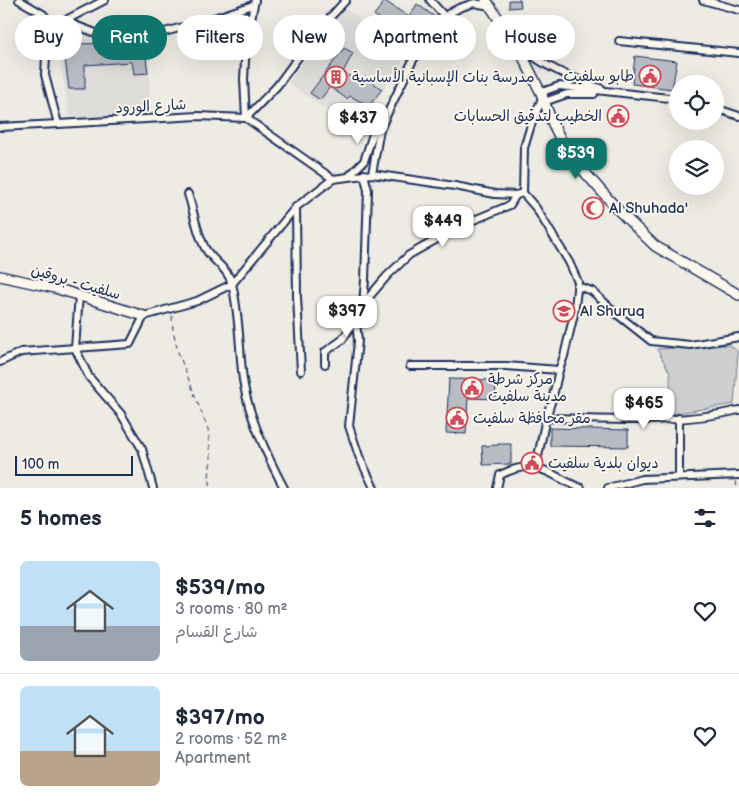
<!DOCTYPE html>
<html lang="en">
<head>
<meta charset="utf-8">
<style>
	:root { --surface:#fff; --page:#f6f6f7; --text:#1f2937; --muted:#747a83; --line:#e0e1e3; --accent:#0f766e }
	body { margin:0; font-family:"Balsamiq Sans","Playpen Sans Arabic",sans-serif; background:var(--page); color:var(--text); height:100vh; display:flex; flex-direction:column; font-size:19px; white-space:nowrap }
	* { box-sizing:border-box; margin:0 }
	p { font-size:16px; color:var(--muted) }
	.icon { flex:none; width:28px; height:28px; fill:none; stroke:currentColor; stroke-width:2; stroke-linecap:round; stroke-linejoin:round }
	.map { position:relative; height:488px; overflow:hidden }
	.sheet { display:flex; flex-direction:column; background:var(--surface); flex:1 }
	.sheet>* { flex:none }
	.top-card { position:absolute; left:15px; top:15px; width:710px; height:45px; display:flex; gap:10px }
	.tools { position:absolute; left:669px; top:75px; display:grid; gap:10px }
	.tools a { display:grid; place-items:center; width:55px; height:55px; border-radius:50%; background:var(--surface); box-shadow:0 5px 20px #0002; font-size:25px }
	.scale { position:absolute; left:15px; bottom:12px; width:118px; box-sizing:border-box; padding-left:5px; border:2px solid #1b2f5e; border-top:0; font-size:14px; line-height:18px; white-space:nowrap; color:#1b2f5e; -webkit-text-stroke:4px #fbf7ec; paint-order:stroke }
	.price { position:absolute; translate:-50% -42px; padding:0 11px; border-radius:10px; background:#fff; color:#222; font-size:16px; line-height:32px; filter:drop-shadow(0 1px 2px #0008) }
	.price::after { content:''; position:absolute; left:50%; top:30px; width:15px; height:11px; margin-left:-8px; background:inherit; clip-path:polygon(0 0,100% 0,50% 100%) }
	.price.current { background:var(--accent); color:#fff }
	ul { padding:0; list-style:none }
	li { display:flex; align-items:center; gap:15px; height:125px; padding:0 20px }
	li+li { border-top:1px solid var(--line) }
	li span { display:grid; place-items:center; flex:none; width:140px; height:100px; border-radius:8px; color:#555 }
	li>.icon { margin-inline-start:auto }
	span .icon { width:60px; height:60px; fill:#fffc; stroke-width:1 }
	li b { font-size:21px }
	h2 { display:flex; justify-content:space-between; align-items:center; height:60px; padding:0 20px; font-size:21px }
	.pill { padding:0 18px; border-radius:22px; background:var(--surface); box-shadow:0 5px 20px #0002; font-size:18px; line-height:45px }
	.pill.current { background:var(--accent); color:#fff }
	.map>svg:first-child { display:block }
</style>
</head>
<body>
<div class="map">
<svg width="739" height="488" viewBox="0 0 739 488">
	<rect width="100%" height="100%" fill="#eeebe4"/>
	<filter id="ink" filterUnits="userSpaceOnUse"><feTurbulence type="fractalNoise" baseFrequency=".02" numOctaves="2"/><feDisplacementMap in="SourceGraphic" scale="10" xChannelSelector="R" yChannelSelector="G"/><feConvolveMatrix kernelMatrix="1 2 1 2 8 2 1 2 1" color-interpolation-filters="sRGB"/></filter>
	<g filter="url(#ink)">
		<g fill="#deddda">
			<path d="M344 8 408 52 367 115 349 105 339 118 288 83Z"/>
			<path d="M68 30 102 42 148 43 151 113 75 119 69 114 56 37Z"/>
		</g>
		<path fill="#cecfcf" stroke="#747f96" d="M730 345 738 352 734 404 671 414 670 373 657 349Z"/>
		<g fill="#b9bcc3" stroke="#1b2f5e">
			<path d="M509 0H520L521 7 509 8Z"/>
			<path d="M385 1 409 17 417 4 438 19 417 45 374 15Z"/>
			<path d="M144 43 148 73 134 74 132 62 85 65V89H69L63 44Z"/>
			<path d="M344 48 353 53 343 72 360 83 364 77 382 89 369 106 350 96 347 99 330 87 320 100 310 93Z"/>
			<path d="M635 56 677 61 672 89 632 84Z"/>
			<path d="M449 379 495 380 496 399 468 398 466 434 446 433Z"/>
			<path d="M550 428 628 430V447L550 446Z"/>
			<path d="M498 444H511V464L483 465 482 446 498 445Z"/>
		</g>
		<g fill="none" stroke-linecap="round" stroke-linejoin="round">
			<g stroke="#1b2f5e" stroke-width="10">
				<g id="street">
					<path d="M19 0 43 14 48 20 64 21 105 0"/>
					<path d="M430 0 445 17"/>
					<path d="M703 0 739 10"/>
					<path d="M48 20 45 75 58 124 198 116 246 118 333 179"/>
					<path d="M64 21 109 38 146 37 205 21 253 5"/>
					<path d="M619 41 739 53"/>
					<path d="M524 49C547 69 574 78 602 89"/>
					<path d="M544 102 567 94H594"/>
					<path d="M715 108 739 116"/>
					<path d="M246 118 277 86 316 33 346 0"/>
					<path d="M246 118 244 79 246 42 255 0"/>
					<path d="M0 127 58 124"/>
					<path d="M364 174 368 190 365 280 363 304 356 322 358 341 349 426 359 456 374 488"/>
					<path d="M372 174 380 129 413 60 448 14 459 8 474 3 490 6"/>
					<path d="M349 176 364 161 373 134 380 129"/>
					<path d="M333 179 372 174 455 186 495 194 516 195"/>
					<path d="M188 194C194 212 196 231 205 248 213 262 228 268 232 284 239 312 239 342 242 371 245 409 266 454 284 488"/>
					<path d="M296 207 297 297 301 371"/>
					<path d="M577 286 592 291 618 315 651 341 690 345 739 337"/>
					<path d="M79 295 75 348 89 377 121 414 142 449 153 488"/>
					<path d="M363 304 387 276 409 255 462 225 510 205 516 195 523 193"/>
					<path d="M0 362 21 352 130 344 144 316 197 301 232 284 296 207 333 179"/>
					<path d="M325 364V352L342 340 350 328 356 322"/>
					<path d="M410 366H506L559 370"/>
					<path d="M546 418C609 419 678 425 739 410"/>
					<path d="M536 466 546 418 553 396 559 370 564 356 574 314 578 282 569 262 536 208 523 193 524 148 531 125 545 91 559 86 678 99"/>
					<path d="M679 477V418"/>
					<path d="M497 488 500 475C538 456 548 475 581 488"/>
					<path d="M608 488 642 479 739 475"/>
				</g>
			</g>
			<g stroke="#1b2f5e" stroke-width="12">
				<g id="secondary">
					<path d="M486 0 520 51 541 93 552 122 566 150 581 168 618 210 655 246 739 295"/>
					<path d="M0 276 55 288 144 316"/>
				</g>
			</g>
			<g stroke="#1b2f5e" stroke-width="1" stroke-dasharray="5 4" stroke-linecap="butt">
				<path d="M172 316 173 330 178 352 208 429 211 457 209 477 211 488"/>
				<path d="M736 481 737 488"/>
			</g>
			<use href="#street" stroke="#fbf7ec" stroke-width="6"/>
			<use href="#secondary" stroke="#fbf7ec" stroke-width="9"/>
		</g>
	</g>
	<defs>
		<g id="civic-ring" transform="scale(1.125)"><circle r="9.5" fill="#fbf7ec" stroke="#d1495b" stroke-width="1.5"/><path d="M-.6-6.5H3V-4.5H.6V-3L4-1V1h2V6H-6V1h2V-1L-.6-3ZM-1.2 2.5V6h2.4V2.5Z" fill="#d1495b"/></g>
		<g id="building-ring" transform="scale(1.125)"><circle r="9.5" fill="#fbf7ec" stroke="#d1495b" stroke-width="1.5"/><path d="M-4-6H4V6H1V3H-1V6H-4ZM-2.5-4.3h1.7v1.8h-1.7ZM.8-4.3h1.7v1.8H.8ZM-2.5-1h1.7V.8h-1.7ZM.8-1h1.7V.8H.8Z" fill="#d1495b"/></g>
		<g id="mosque-ring" transform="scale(1.125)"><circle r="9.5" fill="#fbf7ec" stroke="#d1495b" stroke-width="1.5"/><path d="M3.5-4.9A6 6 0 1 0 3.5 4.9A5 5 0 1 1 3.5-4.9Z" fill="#d1495b"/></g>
		<g id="school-ring" transform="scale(1.125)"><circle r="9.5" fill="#fbf7ec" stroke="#d1495b" stroke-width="1.5"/><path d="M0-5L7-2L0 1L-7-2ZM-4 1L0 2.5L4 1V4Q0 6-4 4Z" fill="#d1495b"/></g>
	</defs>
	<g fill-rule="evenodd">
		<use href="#civic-ring" x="650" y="76"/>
		<use href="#building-ring" x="336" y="77"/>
		<use href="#civic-ring" x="618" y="116"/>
		<use href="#mosque-ring" x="593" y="208"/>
		<use href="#school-ring" x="564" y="311"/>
		<use href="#civic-ring" x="472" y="388"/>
		<use href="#civic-ring" x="457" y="418"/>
		<use href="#civic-ring" x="532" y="463"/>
	</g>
	<g text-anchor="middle" stroke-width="4" stroke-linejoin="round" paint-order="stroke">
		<g font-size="15" fill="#1b2f5e" stroke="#fbf7ec" text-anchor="start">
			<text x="634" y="81" text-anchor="end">طابو سلفيت</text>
			<text x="352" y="82">مدرسة بنات الإسبانية الأساسية</text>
			<text x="602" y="121" text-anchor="end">الخطيب لتدقيق الحسابات</text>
			<text x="609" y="213">Al Shuhada'</text>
			<text x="580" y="316">Al Shuruq</text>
			<text x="488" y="384">مركز شرطة<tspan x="488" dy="17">مدينة سلفيت</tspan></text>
			<text x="473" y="423">مقر محافظة سلفيت</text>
			<text x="548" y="468">ديوان بلدية سلفيت</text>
		</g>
		<g font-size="15" fill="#1b2f5e" stroke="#fbf7ec">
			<text transform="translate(151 106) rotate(-3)" y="5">شارع الورود</text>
			<text transform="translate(76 282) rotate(16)" y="5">سلفيت - بروقين</text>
		</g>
	</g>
</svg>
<div class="tools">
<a><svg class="icon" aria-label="locate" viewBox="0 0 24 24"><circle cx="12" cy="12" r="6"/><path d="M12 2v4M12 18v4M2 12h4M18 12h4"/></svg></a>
<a><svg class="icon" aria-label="layers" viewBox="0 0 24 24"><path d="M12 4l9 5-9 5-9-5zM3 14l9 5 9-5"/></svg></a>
</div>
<div class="scale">100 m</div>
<b class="price" style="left:358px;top:145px">$437</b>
<b class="price current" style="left:576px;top:180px">$539</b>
<b class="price" style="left:443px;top:248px">$449</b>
<b class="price" style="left:347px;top:338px">$397</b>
<b class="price" style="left:644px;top:430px">$465</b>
<div class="top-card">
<a class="pill">Buy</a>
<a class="pill current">Rent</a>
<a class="pill">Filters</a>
<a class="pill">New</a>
<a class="pill">Apartment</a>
<a class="pill">House</a>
</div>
</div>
<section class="sheet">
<h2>5 homes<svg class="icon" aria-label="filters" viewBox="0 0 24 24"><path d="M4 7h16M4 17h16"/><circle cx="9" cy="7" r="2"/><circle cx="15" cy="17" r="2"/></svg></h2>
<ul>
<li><span style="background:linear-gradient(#bfe0f5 65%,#9aa5b1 0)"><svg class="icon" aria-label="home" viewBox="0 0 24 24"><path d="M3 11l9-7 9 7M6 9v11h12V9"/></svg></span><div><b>$539/mo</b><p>3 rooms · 80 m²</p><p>شارع القسام</p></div><svg class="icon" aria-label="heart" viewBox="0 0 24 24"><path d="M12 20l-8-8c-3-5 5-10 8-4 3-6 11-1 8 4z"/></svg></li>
<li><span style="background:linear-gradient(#bfe0f5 65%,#b9a48a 0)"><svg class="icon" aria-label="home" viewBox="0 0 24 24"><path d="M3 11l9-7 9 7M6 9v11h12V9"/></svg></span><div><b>$397/mo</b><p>2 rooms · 52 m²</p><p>Apartment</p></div><svg class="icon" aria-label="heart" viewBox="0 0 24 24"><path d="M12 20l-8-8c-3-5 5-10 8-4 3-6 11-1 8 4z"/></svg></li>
</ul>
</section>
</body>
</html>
